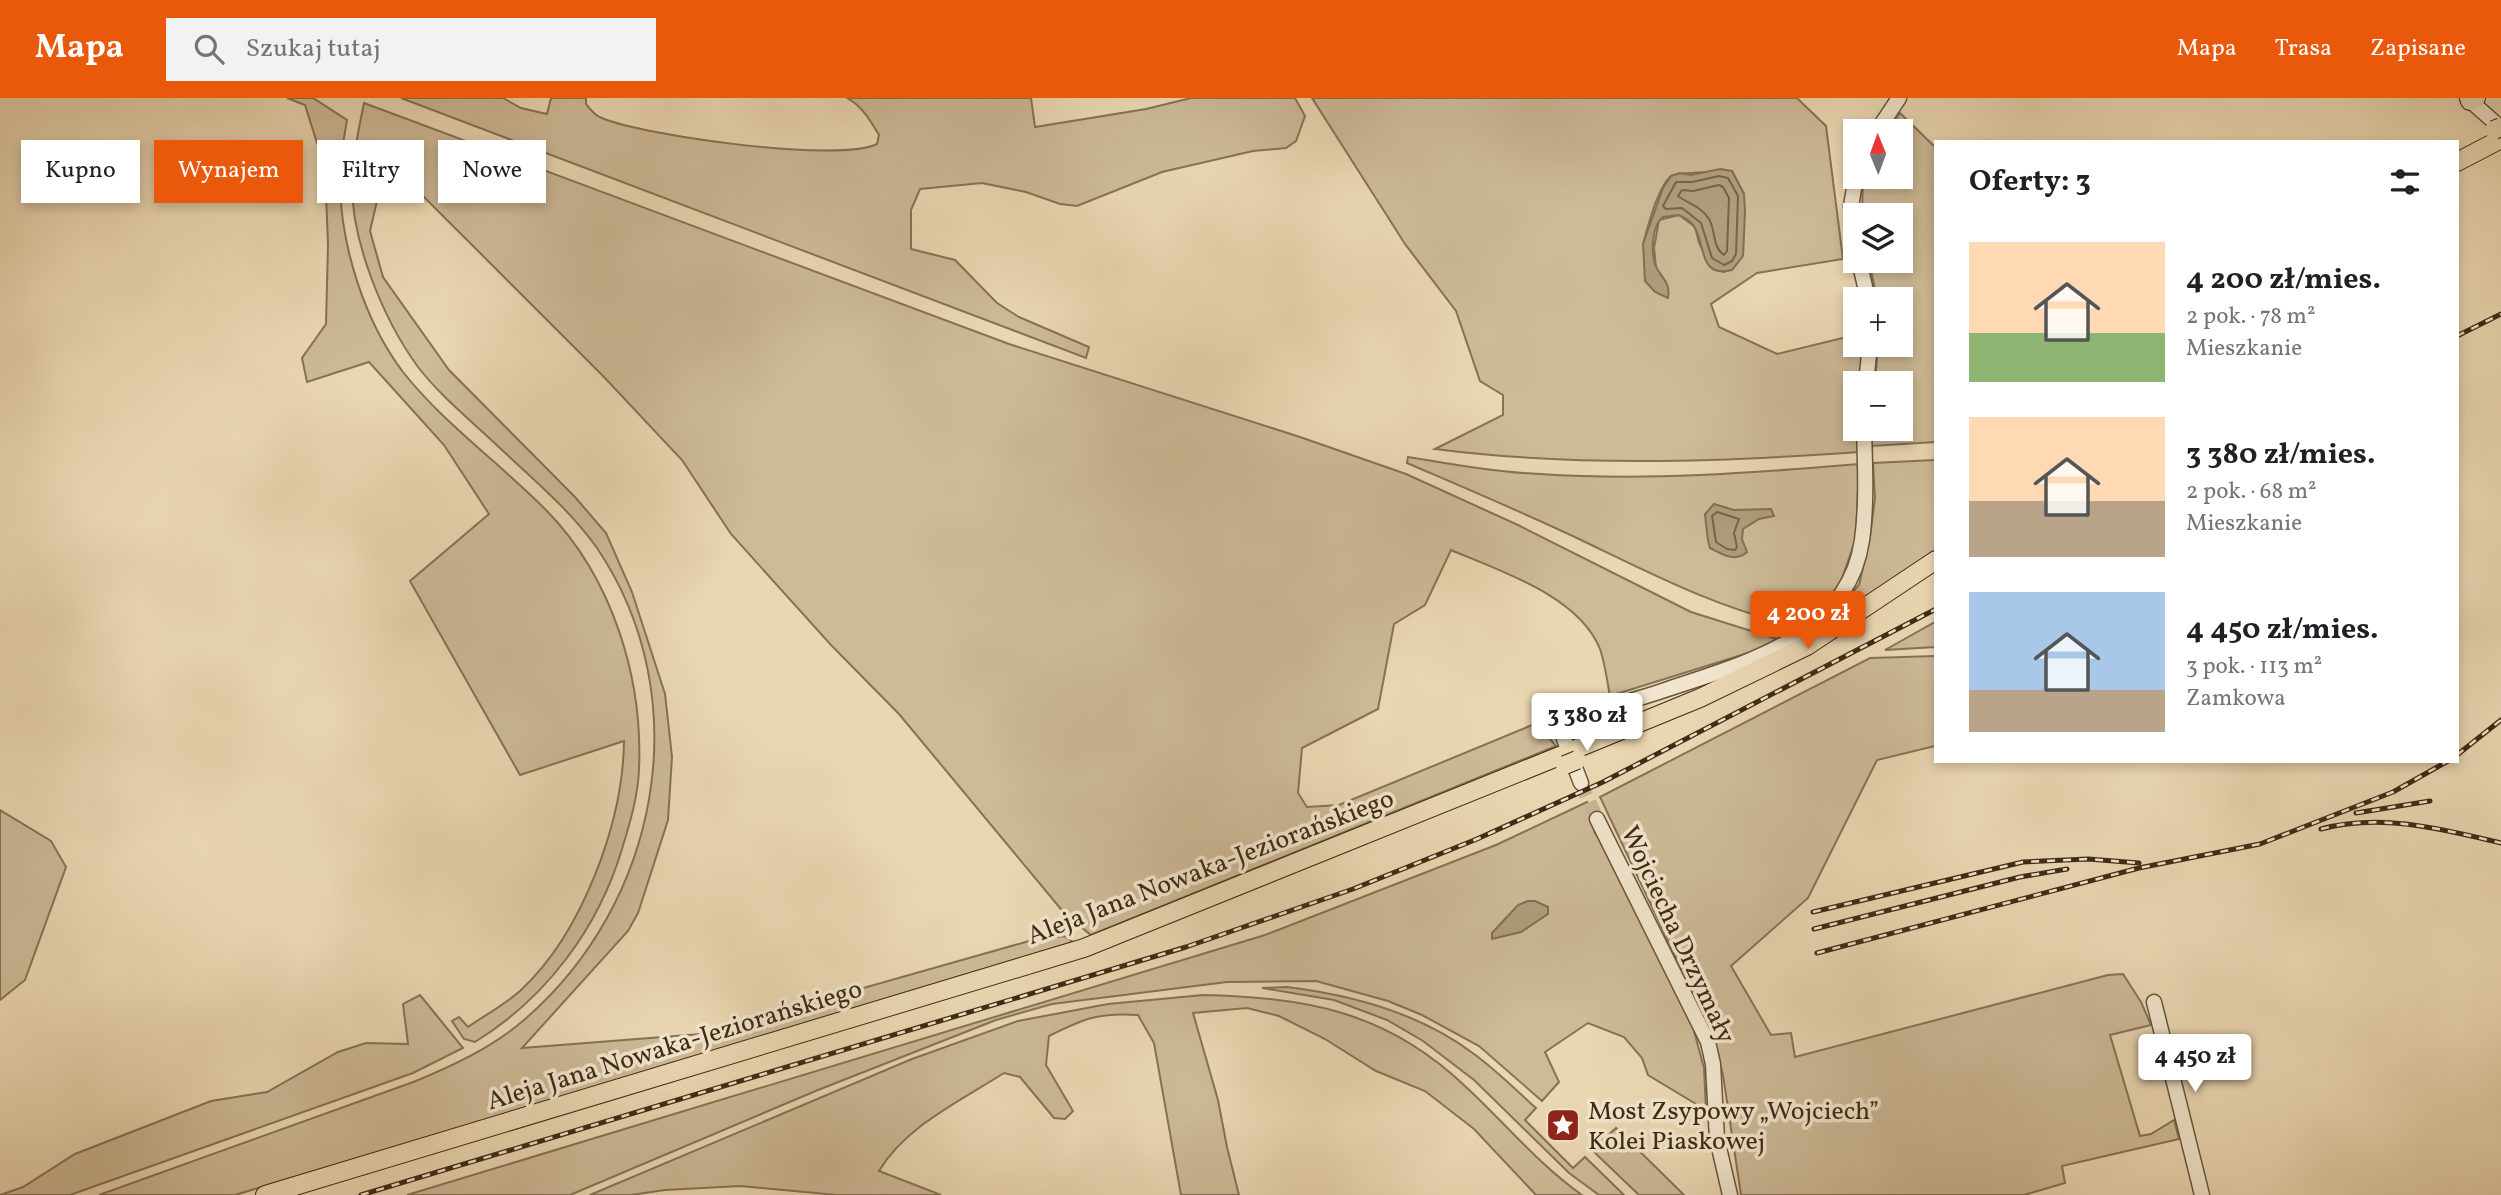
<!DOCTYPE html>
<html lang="pl">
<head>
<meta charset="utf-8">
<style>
	:root { --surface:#fff; --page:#f2f2f2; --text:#202124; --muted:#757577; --accent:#ea580c }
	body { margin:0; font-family:Vollkorn,serif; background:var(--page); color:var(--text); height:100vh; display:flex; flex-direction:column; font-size:26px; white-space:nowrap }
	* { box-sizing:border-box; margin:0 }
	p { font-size:23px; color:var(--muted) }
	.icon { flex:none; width:38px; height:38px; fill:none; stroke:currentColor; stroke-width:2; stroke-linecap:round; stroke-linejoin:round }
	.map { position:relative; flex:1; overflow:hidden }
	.panel { position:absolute; left:1934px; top:42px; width:525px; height:623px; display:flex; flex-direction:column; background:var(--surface); border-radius:0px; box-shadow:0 4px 10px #0003 }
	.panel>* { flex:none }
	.guide { position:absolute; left:21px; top:42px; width:665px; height:63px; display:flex; gap:14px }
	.needle { width:46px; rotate:359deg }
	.buttons { position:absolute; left:1843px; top:21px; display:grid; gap:14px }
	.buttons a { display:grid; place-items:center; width:70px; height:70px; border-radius:0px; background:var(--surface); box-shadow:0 4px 10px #0003; font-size:35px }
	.price { position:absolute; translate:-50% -60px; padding:0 16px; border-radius:7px; background:#fff; color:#222; font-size:23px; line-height:46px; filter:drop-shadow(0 2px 4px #0008) }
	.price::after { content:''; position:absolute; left:50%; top:42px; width:21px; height:16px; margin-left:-10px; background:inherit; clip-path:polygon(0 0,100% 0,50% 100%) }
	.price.on { background:var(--accent); color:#fff }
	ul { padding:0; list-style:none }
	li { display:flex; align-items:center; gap:21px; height:175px; padding:0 35px }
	li span { display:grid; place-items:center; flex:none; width:196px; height:140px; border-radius:0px; color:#555 }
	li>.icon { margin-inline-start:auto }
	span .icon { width:84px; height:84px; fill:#fffc; stroke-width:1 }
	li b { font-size:30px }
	h2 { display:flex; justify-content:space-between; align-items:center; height:84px; padding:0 35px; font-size:30px }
	.pill { padding:0 24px; border-radius:0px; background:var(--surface); box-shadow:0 4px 10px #0003; font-size:24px; line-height:63px }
	.pill.on { background:var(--accent); color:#fff }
	header { display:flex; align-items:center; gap:42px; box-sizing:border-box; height:98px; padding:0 35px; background:var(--accent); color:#fff }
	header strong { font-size:33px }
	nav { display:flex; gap:38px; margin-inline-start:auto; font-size:24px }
	.search { width:490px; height:63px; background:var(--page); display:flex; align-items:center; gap:18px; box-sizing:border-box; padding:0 24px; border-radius:0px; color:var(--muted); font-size:26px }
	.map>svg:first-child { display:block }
</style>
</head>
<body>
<header>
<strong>Mapa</strong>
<div class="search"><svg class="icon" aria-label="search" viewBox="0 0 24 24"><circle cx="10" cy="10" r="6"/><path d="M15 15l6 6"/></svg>Szukaj tutaj</div>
<nav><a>Mapa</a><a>Trasa</a><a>Zapisane</a></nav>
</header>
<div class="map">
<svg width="2501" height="1097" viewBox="0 0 2501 1097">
	<rect width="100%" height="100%" fill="#ead7b2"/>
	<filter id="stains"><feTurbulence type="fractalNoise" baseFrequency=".00286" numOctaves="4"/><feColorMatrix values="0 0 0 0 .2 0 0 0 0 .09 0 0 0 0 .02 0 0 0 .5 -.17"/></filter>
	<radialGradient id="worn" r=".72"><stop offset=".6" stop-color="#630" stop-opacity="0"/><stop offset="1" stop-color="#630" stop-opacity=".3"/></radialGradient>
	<g fill="#cdba97" stroke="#867256" stroke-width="2" fill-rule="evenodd">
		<path d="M287 0H313L347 22C343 43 340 65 340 86 341 149 365 224 403 274 444 326 501 366 547 413 612 480 643 579 639 671 638 698 630 725 622 751 598 831 546 900 475 944L464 941 452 923 459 919 468 929C485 917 506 906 521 892 582 835 623 725 624 643L520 677 410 483 489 416 444 347 369 264 307 284 302 260 326 226 328 147 325 70 305 7Z"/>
		<path d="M401 0H503L521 10 547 16 551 0H586V6C590 11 595 18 602 20 644 38 839 65 877 46L879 37C870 22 863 9 847 0H1031L1035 29 1146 11 1191 0H1295L1305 18 1296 43 1286 50 1253 53 1162 74 1077 108 1060 106 1026 94 982 85 920 91 911 112V151L955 162 997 205 1019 219 1089 249 1086 260Z"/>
		<path d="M1312 0H1797L1826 28 1843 161 1757 175 1711 206 1719 229 1777 256 1855 237V247H1866L1862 285H1855V331H1859V354C1717 364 1577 369 1435 351L1503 317V297L1480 283 1456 213 1405 146ZM1732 73 1744 96 1743 157 1724 174 1712 170 1699 145 1695 129 1679 117 1659 122 1654 150 1656 169 1643 146C1648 129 1657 90 1671 78 1676 74 1722 74 1732 73Z"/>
		<path d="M364 5 1009 246 1300 339 1406 376 1518 427 1691 514 1777 541 1761 551 1610 598C1607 583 1605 565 1600 551 1579 498 1500 473 1451 452L1425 507 1394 526 1378 611 1302 650 1298 695 1307 709 1339 707 1537 625 1556 648 1091 837 1065 816 899 616 831 547 731 436 682 362 604 279 397 72 377 103 370 133 383 179 449 272 575 399 606 435 632 494 665 596 672 659 668 722 638 815 628 833 522 950 701 936 1029 843 1064 838 1073 844 235 1097H99L416 983C454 967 493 949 524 922 659 806 699 601 597 450 571 413 535 383 502 352 474 325 442 300 418 269 383 221 350 141 352 81 353 56 359 30 364 5Z"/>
		<path d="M1900 15 1935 49V344L1871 348 1872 331H1900V285H1875L1878 247H1900V201H1877L1869 163H1900V117H1862L1863 79H1900V33H1889Z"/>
		<path d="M1408 359C1451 366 1495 374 1540 376 1646 383 1753 375 1859 366L1856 440 1837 495 1798 528C1720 512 1650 475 1579 441 1522 414 1465 390 1407 365Z"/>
		<path d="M1935 362V452L1813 536 1859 487 1870 439 1875 400 1873 365Z"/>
		<path d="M1935 524V549L1885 552Z"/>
		<path d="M1935 558V648L1877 662 1808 800 1731 868 1771 937 1791 935 1795 959 2108 877 2123 876 2141 904 2151 927 2110 937 2140 1038 2151 1036 2174 1022 2179 1041 2062 1068 2065 1085 2024 1097H1741L1723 977 1713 938 1600 699 1870 560Z"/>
		<path d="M1587 704 1595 735 1599 733 1691 922 1704 970 1706 1012 1648 977 1642 960 1624 939 1588 925 1545 954 1559 984 1542 1003 1479 948 1422 917 1388 903 1316 883 1227 884 1052 906 996 922 818 992 570 1097H407L1265 837 1496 747Z"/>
		<path d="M0 712 51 743 66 769 25 882 0 902Z"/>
		<path d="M1287 889C1353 897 1420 915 1474 956 1496 972 1516 992 1536 1010L1525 1022 1573 1070 1585 1059 1624 1097H1599L1569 1075 1474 982 1423 943 1387 922 1334 902 1262 890Z"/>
		<path d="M420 897 463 950 413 975 70 1097H0L23 1089 75 1056 211 1003 267 994 338 954 366 945 408 946 403 906Z"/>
		<path d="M1203 897C1307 899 1387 914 1465 988 1504 1024 1538 1066 1582 1097H1536L1474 1031 1425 993 1376 973 1325 941 1279 918 1247 910 1193 915 1218 1002 1227 1049 1239 1097H1181L1154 945 1138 917C1099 914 1083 921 1049 938L1046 967 1073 1013 1065 1021 1054 1020 1020 979 1004 975C960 1003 906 1028 879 1073L941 1097H837L740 1088 665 1092 631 1097H590L912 961 1018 923 1108 906Z"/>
		<path d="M1616 1030 1684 1097H1639L1592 1052Z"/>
	</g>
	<g fill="#b09d7c" stroke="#826f52" stroke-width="2">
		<path d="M1720 71 1732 73 1744 96 1745 114 1743 158 1732 172C1700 180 1705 150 1696 132 1693 125 1686 120 1679 117L1663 119C1652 127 1651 153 1655 166 1660 180 1671 183 1668 200L1655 194 1645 183 1643 146 1663 90 1671 78 1680 75 1691 77Z"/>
		<path d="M1714 406 1734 412 1771 411 1774 418 1759 421 1743 431 1742 441 1747 454C1735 465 1722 456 1710 450 1707 442 1706 425 1705 416Z"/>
		<path d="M1528 803H1535L1548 809V816L1521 834 1492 841V835L1518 807Z"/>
	</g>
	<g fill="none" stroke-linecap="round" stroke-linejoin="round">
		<g stroke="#776448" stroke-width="2">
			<path d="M1719 78 1728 80 1738 98 1736 156 1732 163 1724 167 1712 160 1701 125 1682 110 1666 111 1663 108 1676 84H1692Z"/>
			<path d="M1719 87 1723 89 1729 100 1727 153 1724 157C1712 149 1716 133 1709 121 1702 109 1687 105 1678 98L1682 92 1693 93Z"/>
			<path d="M1717 414 1739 421 1734 435 1737 449 1735 452 1727 451 1716 444 1712 418Z"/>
		</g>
		<path stroke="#c8b592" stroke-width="14" stroke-dasharray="14 7" stroke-linecap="butt" d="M1581 685 1597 721"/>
		<g stroke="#69563c" stroke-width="17">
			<g id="minor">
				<path d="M2467 0 2501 30"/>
				<path d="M1877 33 1899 0"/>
				<path d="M1855 140 1851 108 1856 79"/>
				<path d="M1859 163 1868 201"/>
				<path d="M1866 285 1870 247"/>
				<path d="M1581 685 1564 641 1573 627C1598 610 1633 603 1662 593 1741 566 1848 541 1862 442 1867 406 1865 367 1864 331"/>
				<path d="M1597 721 1708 944 1713 966 1717 1041 1730 1097"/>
				<path d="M2154 904 2202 1097"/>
			</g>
		</g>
		<g stroke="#3e2b14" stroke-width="20">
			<g id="major">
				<path d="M2470 3 2476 0"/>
				<path d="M2457 64 2501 41"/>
				<path d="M1573 652 1700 600 1807 548 1936 462"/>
				<path d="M265 1097 1084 850 1562 657"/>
			</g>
		</g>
		<use href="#minor" stroke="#f1e5cd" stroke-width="14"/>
		<use href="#major" stroke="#ead7b2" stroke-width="18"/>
		<g stroke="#3e2b14" stroke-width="5">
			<g id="rail">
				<path d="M2457 238 2501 216"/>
				<path d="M2457 657 2501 622"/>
				<path d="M2356 715 2430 703"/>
				<path d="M2321 731C2382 715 2441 731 2501 745"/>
				<path d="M1813 814 2023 764 2088 761 2139 765"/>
				<path d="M1814 831 2020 779 2067 771"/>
				<path d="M1817 855 2139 770 2260 746 2393 694 2448 663"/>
				<path d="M361 1097 1186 849 1353 791 1477 741 1603 684 1936 511"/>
			</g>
		</g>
		<use href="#rail" stroke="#f1e5cd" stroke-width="2.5" stroke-dasharray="8" stroke-linecap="butt"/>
		<g stroke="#3e2b14" stroke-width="20" stroke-linecap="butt">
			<g id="major-bridge">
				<path d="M2494 32 2501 29"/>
				<path d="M1565 667 1577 662"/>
			</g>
		</g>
		<use href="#major-bridge" stroke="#ead7b2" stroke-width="18"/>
	</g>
	<defs>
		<g id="sight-square" transform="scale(1.75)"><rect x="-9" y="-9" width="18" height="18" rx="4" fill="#8f2418" stroke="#f1e5cd"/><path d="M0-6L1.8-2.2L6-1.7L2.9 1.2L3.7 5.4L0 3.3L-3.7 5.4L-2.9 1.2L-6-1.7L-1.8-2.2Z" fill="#fff"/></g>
	</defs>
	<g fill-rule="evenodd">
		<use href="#sight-square" x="1563" y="1027"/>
	</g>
	<g text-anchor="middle" stroke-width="7" stroke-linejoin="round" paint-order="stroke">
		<g font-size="26" fill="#3e2b14" stroke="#f1e5cd">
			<text transform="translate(1210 768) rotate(-21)" y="9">Aleja Jana Nowaka-Jeziorańskiego</text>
			<text transform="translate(1679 836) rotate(65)" y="9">Wojciecha Drzymały</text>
			<text transform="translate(674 946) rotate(-17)" y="9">Aleja Jana Nowaka-Jeziorańskiego</text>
		</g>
		<g font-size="26" fill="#3e2b14" stroke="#f1e5cd" text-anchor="start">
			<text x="1588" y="1021">Most Zsypowy „Wojciech”<tspan x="1588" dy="30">Kolei Piaskowej</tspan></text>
		</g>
	</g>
	<rect width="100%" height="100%" filter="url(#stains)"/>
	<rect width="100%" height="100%" fill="url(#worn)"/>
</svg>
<div class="buttons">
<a><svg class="needle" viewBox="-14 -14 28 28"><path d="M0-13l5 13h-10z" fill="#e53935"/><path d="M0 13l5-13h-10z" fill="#757577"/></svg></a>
<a><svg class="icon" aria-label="layers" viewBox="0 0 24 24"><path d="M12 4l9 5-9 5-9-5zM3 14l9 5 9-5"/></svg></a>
<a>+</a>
<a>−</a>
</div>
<b class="price on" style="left:1808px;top:553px">4 200 zł</b>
<b class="price" style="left:1587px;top:655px">3 380 zł</b>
<b class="price" style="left:2195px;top:996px">4 450 zł</b>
<div class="guide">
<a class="pill">Kupno</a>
<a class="pill on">Wynajem</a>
<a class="pill">Filtry</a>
<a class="pill">Nowe</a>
</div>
<section class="panel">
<h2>Oferty: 3<svg class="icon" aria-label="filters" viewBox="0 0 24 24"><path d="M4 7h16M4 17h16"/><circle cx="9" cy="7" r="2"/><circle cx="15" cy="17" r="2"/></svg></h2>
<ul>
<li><span style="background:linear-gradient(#ffd9b3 65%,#8fb573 0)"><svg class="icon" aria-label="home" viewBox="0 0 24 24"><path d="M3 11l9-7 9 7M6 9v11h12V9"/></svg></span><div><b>4 200 zł/mies.</b><p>2 pok. · 78 m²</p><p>Mieszkanie</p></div></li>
<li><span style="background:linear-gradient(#ffd9b3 60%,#b9a48a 0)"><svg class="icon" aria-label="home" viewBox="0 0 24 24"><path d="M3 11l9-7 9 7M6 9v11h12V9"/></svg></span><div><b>3 380 zł/mies.</b><p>2 pok. · 68 m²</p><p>Mieszkanie</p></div></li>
<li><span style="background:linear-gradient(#a9c7e8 70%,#b9a48a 0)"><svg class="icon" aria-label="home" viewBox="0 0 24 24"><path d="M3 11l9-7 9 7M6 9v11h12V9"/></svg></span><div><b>4 450 zł/mies.</b><p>3 pok. · 113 m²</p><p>Zamkowa</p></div></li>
</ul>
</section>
</div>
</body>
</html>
